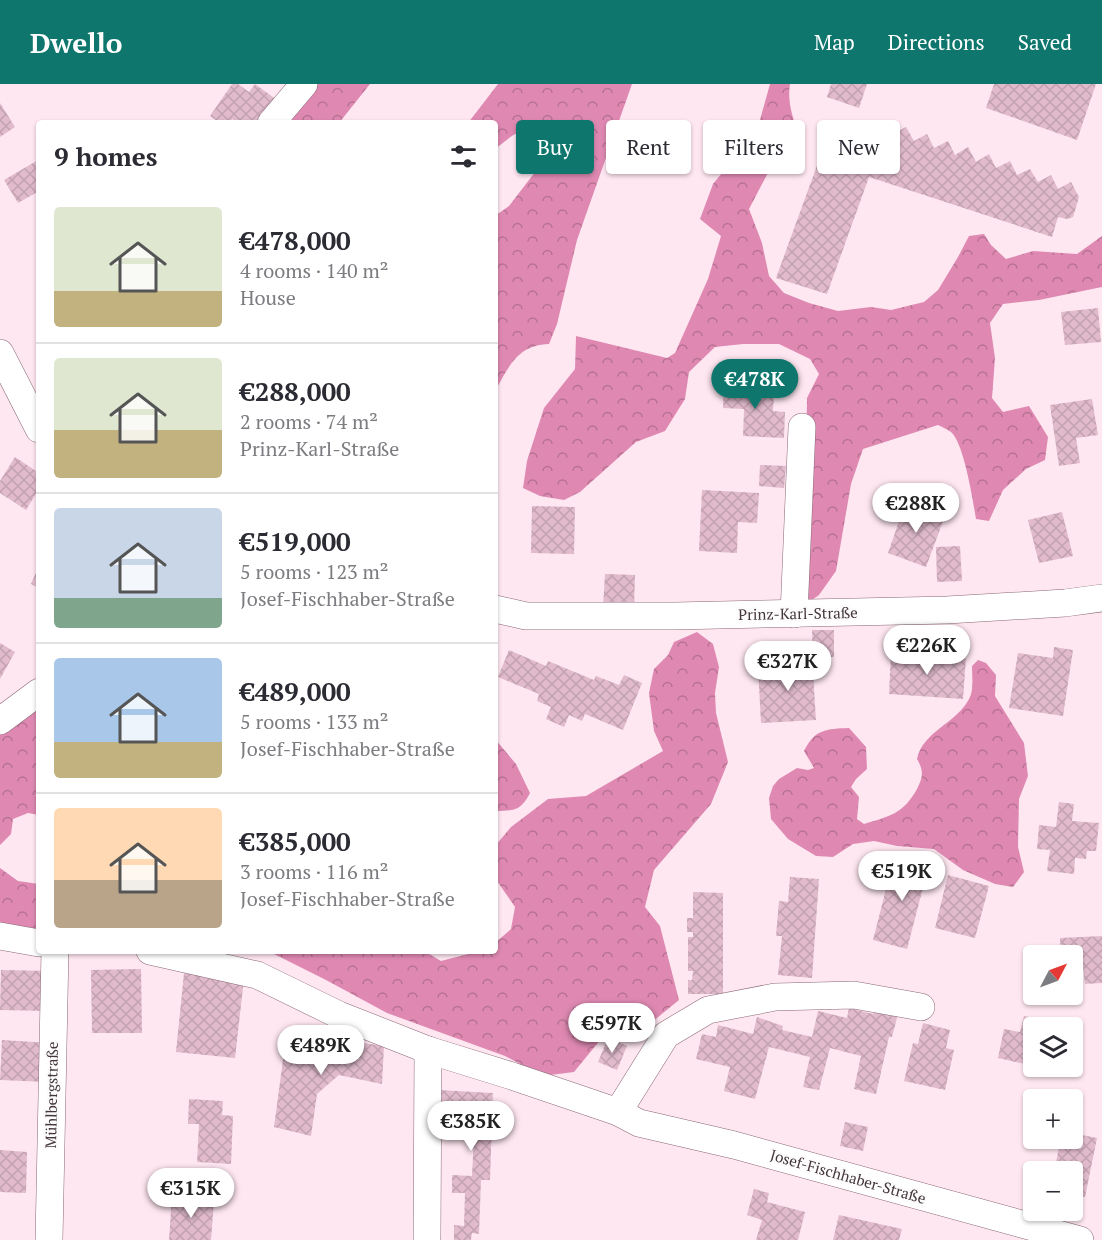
<!DOCTYPE html>
<html lang="en">
<head>
<meta charset="utf-8">
<style>
	:root { --surface:#fff; --page:#f2f2f3; --text:#2b2b33; --muted:#7c7c81; --line:#e1e1e2; --accent:#0f766e }
	body { margin:0; font-family:"PT Serif",serif; background:var(--page); color:var(--text); height:100vh; display:flex; flex-direction:column; font-size:22px; white-space:nowrap }
	* { box-sizing:border-box; margin:0 }
	p { font-size:20px; color:var(--muted) }
	.icon { flex:none; width:33px; height:33px; fill:none; stroke:currentColor; stroke-width:2; stroke-linecap:round; stroke-linejoin:round }
	.map { position:relative; flex:1; overflow:hidden }
	.side { position:absolute; left:36px; top:36px; width:462px; height:834px; display:flex; flex-direction:column; background:var(--surface); border-radius:6px; box-shadow:0 2px 4px #0004 }
	.side>* { flex:none }
	.top-card { position:absolute; left:516px; top:36px; width:495px; height:54px; display:flex; gap:12px }
	.needle { width:39px; rotate:49deg }
	.controls { position:absolute; left:1023px; top:861px; display:grid; gap:12px }
	.controls a { display:grid; place-items:center; width:60px; height:60px; border-radius:6px; background:var(--surface); box-shadow:0 2px 4px #0004; font-size:30px }
	.price { position:absolute; translate:-50% -51px; padding:0 14px; border-radius:21px; background:#fff; color:#222; font-size:20px; line-height:39px; filter:drop-shadow(0 2px 3px #0008) }
	.price::after { content:''; position:absolute; left:50%; top:36px; width:18px; height:14px; margin-left:-9px; background:inherit; clip-path:polygon(0 0,100% 0,50% 100%) }
	.price.selected { background:var(--accent); color:#fff }
	ul { padding:0; list-style:none }
	li { display:flex; align-items:center; gap:18px; height:150px; padding:0 18px }
	li+li { border-top:2px solid var(--line) }
	li span { display:grid; place-items:center; flex:none; width:168px; height:120px; border-radius:6px; color:#555 }
	li>.icon { margin-inline-start:auto }
	span .icon { width:72px; height:72px; fill:#fffc; stroke-width:1 }
	li b { font-size:26px }
	h2 { display:flex; justify-content:space-between; align-items:center; height:72px; padding:0 18px; font-size:26px }
	.pill { padding:0 21px; border-radius:6px; background:var(--surface); box-shadow:0 2px 4px #0004; font-size:21px; line-height:54px }
	.pill.selected { background:var(--accent); color:#fff }
	header { display:flex; align-items:center; gap:36px; box-sizing:border-box; height:84px; padding:0 30px; background:var(--accent); color:#fff }
	header strong { font-size:28px }
	nav { display:flex; gap:33px; margin-inline-start:auto; font-size:21px }
	.map>svg:first-child { display:block }
</style>
</head>
<body>
<header>
<strong>Dwello</strong>
<nav><a>Map</a><a>Directions</a><a>Saved</a></nav>
</header>
<div class="map">
<svg width="1102" height="1156" viewBox="0 0 1102 1156">
	<defs>
		<pattern id="forest-crowns" width="20" height="18" patternUnits="userSpaceOnUse" patternTransform="scale(1.5)"><rect width="20" height="18" fill="#df89b2"/><path d="M2 6a3 3 0 1 1 6 0M12 15a3 3 0 1 1 6 0" fill="none" stroke="#b77192"/></pattern>
		<pattern id="building-cross-hatch" width="8" height="8" patternUnits="userSpaceOnUse" patternTransform="scale(1.5)"><rect width="8" height="8" fill="#e1bbcc"/><path d="M0 0l8 8M0 8l8-8" fill="none" stroke="#c2a1b0"/></pattern>
	</defs>
	<rect width="100%" height="100%" fill="#ffe7f1"/>
	<g fill="url(#forest-crowns)">
		<path d="M311 0H370L339 39H278Z"/>
		<path d="M498 0H632L577 156 557 240 549 260C517 261 509 283 495 307V132L509 122 549 70 544 56C520 40 514 51 495 65V39H468Z"/>
		<path d="M770 0H790C787 18 793 35 799 51L771 83 749 125 762 159 769 192 784 209 809 219 838 227 871 223 891 226 924 218 938 206 958 173 969 152 984 150 991 161 1006 175 1033 167 1077 170 1102 152V203L1039 216 1003 220 990 239 995 274 992 314 1003 328 1029 322 1048 353 1045 376 1026 385 1003 406 989 437 976 435C973 417 964 359 951 348 947 345 942 343 938 341L863 365 851 400 836 487 819 511 809 518 800 479 806 391 807 314 819 290 810 275 779 260H743L715 263 689 288 685 315 665 347 636 358 580 408 564 416 540 412 523 404 527 377 544 324 575 285 576 252 667 274 675 269 708 195 721 152 700 135 713 100 726 84 742 75 753 61Z"/>
		<path d="M697 548 713 560 719 583 715 609 716 629 728 678 711 720 654 786 645 823 660 842 679 916 636 951 611 949 601 955 574 988 542 992 505 972 387 929 326 896 274 870 264 867H424L441 877 480 867H495V859L511 845 515 823 495 794V762L511 743 548 715 586 712 663 667 654 647 649 609 654 585 668 571 674 558Z"/>
		<path d="M978 576 986 579 996 591 995 612 1024 659 1028 692 1019 715 1018 763 1024 788 1013 803 995 800 963 786 934 765 897 762 874 757 853 760 833 773 816 772 788 755 771 735 769 714 773 702 779 695 797 684 808 686 814 684 804 667C815 645 826 645 849 644L866 663 867 685 856 695 851 703 859 713 857 735 864 740C890 732 903 730 917 705 923 693 924 687 917 675 923 647 957 639 969 615 974 607 972 592 972 582Z"/>
		<path d="M39 615V731L28 729 13 735 11 750 0 761V645Z"/>
		<path d="M495 655 516 680 530 709C520 728 514 726 495 727Z"/>
		<path d="M0 784 18 797 39 800V849L0 846Z"/>
	</g>
	<g fill="url(#building-cross-hatch)">
		<path d="M232 0H238L249 8 255 0 277 16 260 39H238L232 35 230 39H220L210 32Z"/>
		<path d="M831 0H867L859 24 827 13Z"/>
		<path d="M994 0H1096L1077 56 986 24Z"/>
		<path d="M0 19 15 43 0 53Z"/>
		<path d="M906 43 914 57 927 50 934 64 948 57 955 71 968 63 976 78 989 70 996 84 1010 77 1017 91 1030 85 1038 98 1051 91 1058 105 1071 98 1079 113 1073 133 1067 135 1058 133 1052 153 869 93 827 210 776 194 823 65 864 78 870 61 888 68 893 50Z"/>
		<path d="M38 76 39 107 18 119 4 96Z"/>
		<path d="M1098 224 1101 258 1065 261 1061 228Z"/>
		<path d="M724 297 754 298 753 308 774 309 773 327 785 328 784 354 743 352 744 325 723 324Z"/>
		<path d="M1092 315 1098 351 1076 354 1080 379 1059 382 1050 321Z"/>
		<path d="M15 373 39 389V405L26 426 0 409V397Z"/>
		<path d="M760 381 786 382 784 404 759 402Z"/>
		<path d="M702 406 759 409 757 439 738 438 737 469 699 467Z"/>
		<path d="M906 417 945 432 926 483 888 469Z"/>
		<path d="M532 422 575 423 574 470 531 469Z"/>
		<path d="M1062 428 1073 472 1039 479 1028 436Z"/>
		<path d="M960 462 962 497 937 498 936 463Z"/>
		<path d="M39 482V504L31 500Z"/>
		<path d="M605 490 635 491 634 525 603 524Z"/>
		<path d="M812 546H834V573H813Z"/>
		<path d="M0 559 15 568 0 595Z"/>
		<path d="M1054 563 1073 566 1063 632 1009 624 1018 569 1053 574Z"/>
		<path d="M509 566 546 582 548 577 594 596 596 592 619 601 624 591 642 599 623 646 585 630 582 637 569 631 564 643 546 635 551 623 537 617 539 610 498 593Z"/>
		<path d="M891 568 966 574 963 615 889 610Z"/>
		<path d="M812 573 816 636 761 639 758 583 788 581 787 574Z"/>
		<path d="M1059 718 1074 720 1072 737 1099 739 1096 767H1087L1086 775 1075 774 1074 790 1047 787 1050 766 1037 765 1039 741 1056 743Z"/>
		<path d="M900 769 930 777 907 865 873 856 886 805 890 806Z"/>
		<path d="M948 791 989 802 975 854 935 844Z"/>
		<path d="M790 793 819 795 812 894 778 891 782 852H776L779 817 788 818Z"/>
		<path d="M693 808 723 809V910H688V896H692L693 887H688V853H693V848H687V834H693Z"/>
		<path d="M1102 852V899L1085 900 1083 881 1072 882V872H1061L1060 854Z"/>
		<path d="M141 885 142 949H92L91 886Z"/>
		<path d="M1 886 49 887V927L0 926Z"/>
		<path d="M184 889 244 895 235 974 176 968Z"/>
		<path d="M875 921 899 926 892 953H889L876 1010 854 1005 861 972 830 964 819 1006 803 1003 810 973 769 963 755 1015 724 1007 730 983 696 975 702 950 716 953 718 941 753 950 757 933 783 942 782 946 812 953 818 927 847 934 849 924 873 930Z"/>
		<path d="M1024 932 1047 937 1045 944H1034V982L998 974 1004 945 1020 948Z"/>
		<path d="M923 939 950 946 946 964 954 966 945 1006 904 997 913 959 918 960Z"/>
		<path d="M310 951 384 962 382 1000 339 991 317 1010 311 1052 274 1043 284 968Z"/>
		<path d="M608 954 627 962 617 986 598 978Z"/>
		<path d="M2 956 49 959 47 998 0 996Z"/>
		<path d="M1042 982H1063L1062 988Z"/>
		<path d="M438 1006 493 1009 490 1096H481L479 1150 472 1149 471 1156H454V1141L464 1142 465 1109H452V1091L472 1092 475 1032 437 1030Z"/>
		<path d="M189 1015 223 1017 222 1031 233 1032 231 1080 197 1078 199 1040H188Z"/>
		<path d="M845 1038 868 1043 863 1067 840 1062Z"/>
		<path d="M1072 1049 1097 1054 1085 1113 1072 1110V1088H1054L1061 1054H1072Z"/>
		<path d="M0 1066 27 1068 26 1109 0 1108Z"/>
		<path d="M754 1105 769 1109 767 1118 805 1128 798 1156H756L762 1136 747 1131Z"/>
		<path d="M172 1112 214 1116 211 1156H169Z"/>
		<path d="M839 1131 902 1145 899 1156H833Z"/>
	</g>
	<g fill="none" stroke-linecap="round" stroke-linejoin="round">
		<g stroke="#896776" stroke-width="28">
			<g id="minor">
				<path d="M271 39 304 0"/>
				<path d="M0 269 39 345"/>
				<path d="M495 525 526 532H675L947 526 1065 519 1102 514"/>
				<path d="M794 530 802 343"/>
				<path d="M0 637 39 608"/>
				<path d="M0 852 39 859"/>
				<path d="M150 867 257 891 339 931 428 966 512 992 618 1028 639 1039 734 1061 1080 1156"/>
				<path d="M618 1028 666 951 708 926 775 913 854 911 921 923"/>
				<path d="M427 1154 428 966"/>
				<path d="M49 1156 55 867"/>
			</g>
		</g>
		<use href="#minor" stroke="#fff" stroke-width="27"/>
	</g>
	<g text-anchor="middle" stroke-width="5" stroke-linejoin="round" paint-order="stroke">
		<g font-size="15" fill="#45363c" stroke="#fcfcfc">
			<text transform="translate(798 530) rotate(-1)" y="5">Prinz-Karl-Straße</text>
			<text transform="translate(52 1011) rotate(-89)" y="5">Mühlbergstraße</text>
			<text transform="translate(848 1093) rotate(16)" y="5">Josef-Fischhaber-Straße</text>
		</g>
	</g>
</svg>
<div class="controls">
<a><svg class="needle" viewBox="-14 -14 28 28"><path d="M0-13l5 13h-10z" fill="#e53935"/><path d="M0 13l5-13h-10z" fill="#7c7c81"/></svg></a>
<a><svg class="icon" aria-label="layers" viewBox="0 0 24 24"><path d="M12 4l9 5-9 5-9-5zM3 14l9 5 9-5"/></svg></a>
<a>+</a>
<a>−</a>
</div>
<b class="price selected" style="left:755px;top:326px">€478K</b>
<b class="price" style="left:916px;top:450px">€288K</b>
<b class="price" style="left:927px;top:592px">€226K</b>
<b class="price" style="left:788px;top:608px">€327K</b>
<b class="price" style="left:902px;top:818px">€519K</b>
<b class="price" style="left:612px;top:970px">€597K</b>
<b class="price" style="left:321px;top:992px">€489K</b>
<b class="price" style="left:471px;top:1068px">€385K</b>
<b class="price" style="left:191px;top:1135px">€315K</b>
<div class="top-card">
<a class="pill selected">Buy</a>
<a class="pill">Rent</a>
<a class="pill">Filters</a>
<a class="pill">New</a>
</div>
<section class="side">
<h2>9 homes<svg class="icon" aria-label="filters" viewBox="0 0 24 24"><path d="M4 7h16M4 17h16"/><circle cx="9" cy="7" r="2"/><circle cx="15" cy="17" r="2"/></svg></h2>
<ul>
<li><span style="background:linear-gradient(#dfe7d0 70%,#c2b280 0)"><svg class="icon" aria-label="home" viewBox="0 0 24 24"><path d="M3 11l9-7 9 7M6 9v11h12V9"/></svg></span><div><b>€478,000</b><p>4 rooms · 140 m²</p><p>House</p></div></li>
<li><span style="background:linear-gradient(#dfe7d0 60%,#c2b280 0)"><svg class="icon" aria-label="home" viewBox="0 0 24 24"><path d="M3 11l9-7 9 7M6 9v11h12V9"/></svg></span><div><b>€288,000</b><p>2 rooms · 74 m²</p><p>Prinz-Karl-Straße</p></div></li>
<li><span style="background:linear-gradient(#c9d6e8 75%,#7fa58c 0)"><svg class="icon" aria-label="home" viewBox="0 0 24 24"><path d="M3 11l9-7 9 7M6 9v11h12V9"/></svg></span><div><b>€519,000</b><p>5 rooms · 123 m²</p><p>Josef-Fischhaber-Straße</p></div></li>
<li><span style="background:linear-gradient(#a9c7e8 70%,#c2b280 0)"><svg class="icon" aria-label="home" viewBox="0 0 24 24"><path d="M3 11l9-7 9 7M6 9v11h12V9"/></svg></span><div><b>€489,000</b><p>5 rooms · 133 m²</p><p>Josef-Fischhaber-Straße</p></div></li>
<li><span style="background:linear-gradient(#ffd9b3 60%,#b9a48a 0)"><svg class="icon" aria-label="home" viewBox="0 0 24 24"><path d="M3 11l9-7 9 7M6 9v11h12V9"/></svg></span><div><b>€385,000</b><p>3 rooms · 116 m²</p><p>Josef-Fischhaber-Straße</p></div></li>
</ul>
</section>
</div>
</body>
</html>
